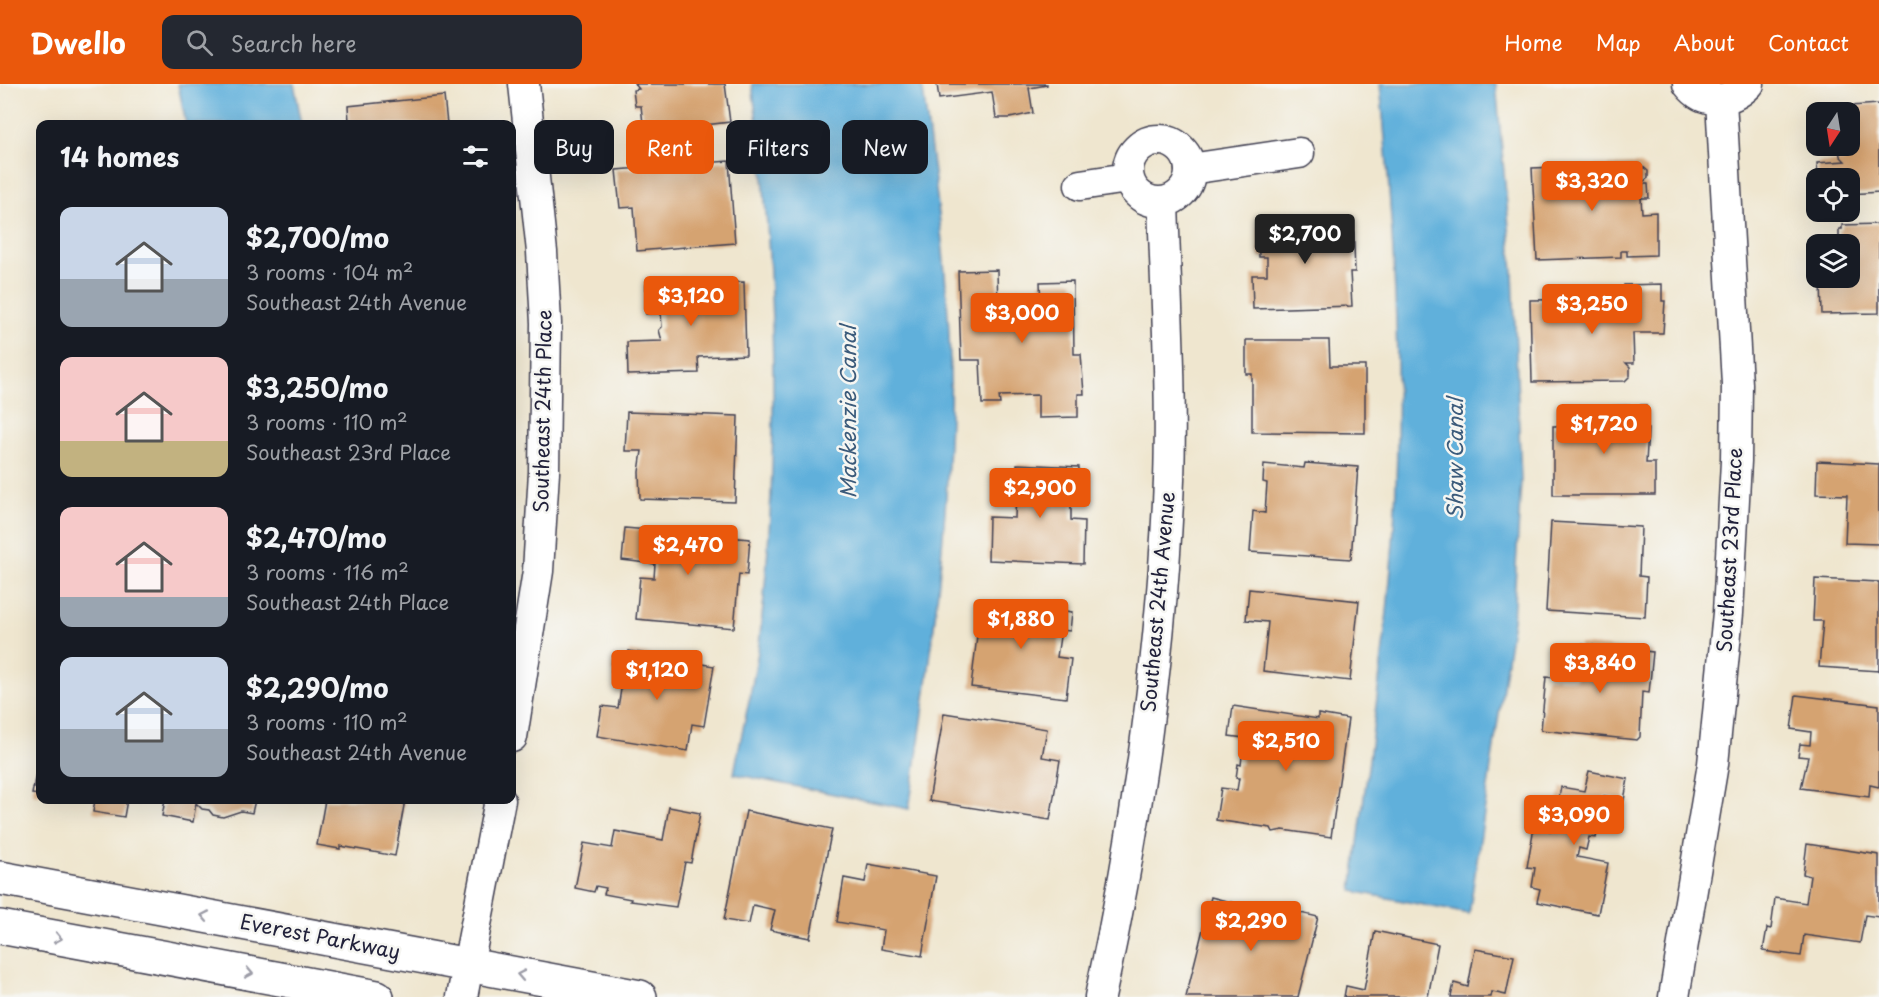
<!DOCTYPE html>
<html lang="en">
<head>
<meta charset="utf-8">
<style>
	:root { --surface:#171b24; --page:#242831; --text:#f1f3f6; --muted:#9ea1a6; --accent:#ea580c }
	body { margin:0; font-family:"Playpen Sans",sans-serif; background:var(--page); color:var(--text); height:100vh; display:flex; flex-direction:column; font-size:22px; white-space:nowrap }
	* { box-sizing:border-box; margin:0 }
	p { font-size:20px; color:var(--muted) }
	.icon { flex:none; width:33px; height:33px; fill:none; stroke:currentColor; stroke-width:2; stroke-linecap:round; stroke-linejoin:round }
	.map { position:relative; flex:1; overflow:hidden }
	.side { position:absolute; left:36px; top:36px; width:480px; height:684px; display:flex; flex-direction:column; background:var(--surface); border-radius:12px; box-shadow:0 6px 24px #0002 }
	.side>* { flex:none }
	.top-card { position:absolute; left:534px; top:36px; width:570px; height:54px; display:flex; gap:12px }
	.needle { width:39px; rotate:192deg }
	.controls { position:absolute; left:1806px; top:18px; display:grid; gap:12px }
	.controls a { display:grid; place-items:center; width:54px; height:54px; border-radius:12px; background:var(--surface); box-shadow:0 6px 24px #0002; font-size:30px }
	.price { position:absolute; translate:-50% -51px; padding:0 14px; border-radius:6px; background:var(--accent); color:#fff; font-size:20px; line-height:39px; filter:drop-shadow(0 2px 3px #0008) }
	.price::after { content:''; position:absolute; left:50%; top:36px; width:18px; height:14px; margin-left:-9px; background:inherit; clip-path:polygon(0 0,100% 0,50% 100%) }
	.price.current { background:#222; color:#fff }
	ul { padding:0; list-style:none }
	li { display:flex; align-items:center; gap:18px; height:150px; padding:0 24px }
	li span { display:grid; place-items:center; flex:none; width:168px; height:120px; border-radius:12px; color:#555 }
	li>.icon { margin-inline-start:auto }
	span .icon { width:72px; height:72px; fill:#fffc; stroke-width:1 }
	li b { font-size:26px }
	h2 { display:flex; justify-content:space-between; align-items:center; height:72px; padding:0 24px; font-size:26px }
	.pill { padding:0 21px; border-radius:12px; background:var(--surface); box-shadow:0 6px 24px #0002; font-size:21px; line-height:54px }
	.pill.current { background:var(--accent); color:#fff }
	header { display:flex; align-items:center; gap:36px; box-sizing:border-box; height:84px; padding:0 30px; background:var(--accent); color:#fff }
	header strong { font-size:28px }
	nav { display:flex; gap:33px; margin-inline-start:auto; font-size:21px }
	.search { width:420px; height:54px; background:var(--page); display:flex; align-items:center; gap:15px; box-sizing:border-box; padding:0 21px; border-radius:12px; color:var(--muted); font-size:22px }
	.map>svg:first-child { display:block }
</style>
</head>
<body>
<header>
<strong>Dwello</strong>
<div class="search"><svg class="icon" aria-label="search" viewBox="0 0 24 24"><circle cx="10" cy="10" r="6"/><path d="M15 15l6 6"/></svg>Search here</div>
<nav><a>Home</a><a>Map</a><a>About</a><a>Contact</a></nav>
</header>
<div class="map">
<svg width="1879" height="913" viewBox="0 0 1879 913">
	<rect width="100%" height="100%" fill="#f6f6f2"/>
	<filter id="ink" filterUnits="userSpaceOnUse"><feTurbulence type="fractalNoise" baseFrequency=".0167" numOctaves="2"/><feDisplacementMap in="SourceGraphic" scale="12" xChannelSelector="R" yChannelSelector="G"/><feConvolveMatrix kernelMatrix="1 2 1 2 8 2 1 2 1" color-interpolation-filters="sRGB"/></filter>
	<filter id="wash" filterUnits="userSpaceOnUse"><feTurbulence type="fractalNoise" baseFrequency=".008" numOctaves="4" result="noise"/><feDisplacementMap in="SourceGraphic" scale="24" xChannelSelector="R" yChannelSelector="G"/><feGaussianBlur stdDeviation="1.35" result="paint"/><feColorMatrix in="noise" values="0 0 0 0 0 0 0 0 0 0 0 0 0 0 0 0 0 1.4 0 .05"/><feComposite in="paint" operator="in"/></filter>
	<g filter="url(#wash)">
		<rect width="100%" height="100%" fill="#efe6cf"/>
		<g fill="#60b0db" stroke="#41698b" stroke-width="1.5">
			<path d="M178 0H294L302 40H186Z"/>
			<path d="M752 0H921L923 7C938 115 953 224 950 333 946 464 929 595 909 725L734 690C742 644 755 598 760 552 780 375 777 177 752 0Z"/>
			<path d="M1380 0H1496L1513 188 1521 397 1513 536 1469 830 1352 807C1368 673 1391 538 1396 402 1401 269 1393 133 1380 0Z"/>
		</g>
		<g id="blocks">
			<g fill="#d5a371">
				<path d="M635 0H725L730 38 644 48 641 22H635L633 6 639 5Z"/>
				<path d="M937 0H1047V1L1029 4 1033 29 1010 34H996L992 8 939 15Z"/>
				<path d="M444 12 447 40H330L349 37 348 22Z"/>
				<path d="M1879 20V108L1850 110V94H1818L1817 79 1845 77 1840 72 1839 63 1850 62V28H1830L1836 23Z"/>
				<path d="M729 77 735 159 637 167 634 123 620 124 616 86Z"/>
				<path d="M1640 80 1648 87V94L1640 100H1648L1649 114H1641L1642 129 1656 128V171L1627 172V167H1621V173L1537 176 1532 84Z"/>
				<path d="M1353 135 1355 188H1350L1352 222 1253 225 1252 191H1267V173H1259L1258 139Z"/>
				<path d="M1879 140V229L1822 230 1821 198 1850 194V160L1839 158V145H1842V141Z"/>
				<path d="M997 186 998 223 1041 222 1040 198 1073 197 1074 270H1081L1084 310H1078V333L1038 334V311L999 312 1000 320H982L980 276H961L958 187Z"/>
				<path d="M744 198 746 271 698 273 699 289 628 291 627 258 662 257 659 246 662 243 661 229 646 230V201Z"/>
				<path d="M1662 200V217H1665L1663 249H1633L1634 279H1626L1630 283V292L1625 297 1532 298 1530 216 1606 215 1611 211 1625 214 1624 201Z"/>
				<path d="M1246 256H1329L1330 282H1365V349L1252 348V290H1246Z"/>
				<path d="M1646 321 1645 345H1648L1646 379H1655V411H1553V342L1598 341 1597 322Z"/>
				<path d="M627 328 738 332 735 418 640 415 639 388 642 367H625Z"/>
				<path d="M1817 377 1879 380V460L1845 459 1847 411 1816 410Z"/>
				<path d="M1305 379 1358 383 1351 475 1250 468 1253 427 1265 429 1267 399 1263 398 1264 380 1304 384Z"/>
				<path d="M1017 380 1079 383 1078 409H1075L1074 421H1071V436L1084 437 1083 480 988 476 989 433 1015 434Z"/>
				<path d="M1551 438 1641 443 1639 492 1647 493 1645 533 1546 527Z"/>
				<path d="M625 444 750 455 747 491 739 490 734 544 636 535 640 493 654 494 655 480 622 476Z"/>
				<path d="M1815 495 1879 498V587L1819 583 1823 537H1813Z"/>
				<path d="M1249 505 1359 517 1350 597 1263 587 1268 538 1246 536Z"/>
				<path d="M981 517 1028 523 1031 519H1041L1043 524 1072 528 1070 547 1061 546 1057 573 1071 575 1066 614 971 603Z"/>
				<path d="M1579 560 1653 568 1649 609 1642 608 1640 653 1637 656 1541 646 1546 593 1576 596Z"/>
				<path d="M629 567 714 582 704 642 692 640 688 667 597 652 602 622 618 624 622 599 618 598 619 589 611 588 613 572 628 575Z"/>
				<path d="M1796 611 1879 621V703L1870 701 1869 713 1801 704 1808 673 1798 672 1800 660 1810 661 1811 648 1791 645Z"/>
				<path d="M1233 622 1318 635V630L1348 635 1331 753 1283 746 1273 748 1271 744 1216 736 1221 704 1237 706 1239 694H1236L1238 680 1241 681 1244 654 1229 652Z"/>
				<path d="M944 629 1047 645 1042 673 1060 676 1050 736 929 717Z"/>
				<path d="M38 678 40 679V711L32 710Z"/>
				<path d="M1589 687 1628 695 1624 716 1604 712 1601 726 1617 729 1614 743 1599 739 1596 754 1589 753 1586 766 1579 764 1577 773 1608 779 1598 830 1537 818 1540 805 1532 803 1535 784 1527 783 1534 743 1552 747 1561 703 1584 707Z"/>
				<path d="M95 716H127L124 733 93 728Z"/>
				<path d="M165 716H255L252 729 241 727 223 733 213 731 209 726 202 725 196 719 193 738 162 732Z"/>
				<path d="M325 716H405L395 772 340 762V765L317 761Z"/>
				<path d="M669 723 700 729 691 779 685 778 676 823 630 817 631 815 604 810 606 804 596 802 594 808 575 804 584 759 612 764 615 747 663 756Z"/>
				<path d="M746 727 832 745 810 854 770 846 775 826 753 821 749 840 724 836Z"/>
				<path d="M1807 760 1879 771V833L1865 831 1860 859 1804 851 1801 872 1763 867 1767 844 1771 845 1775 814 1806 819 1810 792 1803 790Z"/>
				<path d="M868 780 936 792 922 872 881 865 884 846 837 838 844 794 865 798Z"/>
				<path d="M1211 813 1261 826 1262 820 1318 833 1298 913H1186Z"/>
				<path d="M1375 847 1438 860 1428 913H1344L1346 902 1364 906Z"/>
				<path d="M1475 865 1514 872 1506 911 1492 908 1491 913H1451L1454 899 1468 903Z"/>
			</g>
		</g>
	</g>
	<g filter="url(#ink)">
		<use href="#blocks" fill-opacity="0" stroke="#413f51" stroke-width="1.5"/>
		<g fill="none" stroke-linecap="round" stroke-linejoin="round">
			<g stroke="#413f51" stroke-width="33">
				<g id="minor">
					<path d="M1688 0C1705 22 1731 18 1749 0"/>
					<circle cx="1159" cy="87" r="31"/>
					<path d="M1190 85 1299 69"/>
					<path d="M1080 101 1128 94"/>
					<path d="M512 653 538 487 544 388 546 239 542 168 524 0"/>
					<path d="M462 913 500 716"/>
					<path d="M1100 913C1137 743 1162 570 1169 396 1172 304 1166 211 1163 119"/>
					<path d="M1674 913 1713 680 1728 529 1736 377 1737 300 1721 16"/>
				</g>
			</g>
			<g stroke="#413f51" stroke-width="36">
				<g id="tertiary">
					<path d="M0 794 640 913"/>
					<path d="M0 843 377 913"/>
				</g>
			</g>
			<use href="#minor" stroke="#fff" stroke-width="30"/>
			<use href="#tertiary" stroke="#fff" stroke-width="33"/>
		</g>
		<defs><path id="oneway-chevron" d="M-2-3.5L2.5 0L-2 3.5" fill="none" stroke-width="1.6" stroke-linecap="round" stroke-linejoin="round" transform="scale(1.5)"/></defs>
		<g stroke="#9c9ca7">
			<use href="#oneway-chevron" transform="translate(205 832) rotate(-169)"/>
			<use href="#oneway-chevron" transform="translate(58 854) rotate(11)"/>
			<use href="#oneway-chevron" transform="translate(249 889) rotate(11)"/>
			<use href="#oneway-chevron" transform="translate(521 891) rotate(-169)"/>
		</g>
	</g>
	<g text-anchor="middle" stroke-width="5" stroke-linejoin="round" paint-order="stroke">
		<g font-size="20" fill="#22223b" stroke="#f6f6f2">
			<text transform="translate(543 327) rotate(-89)" y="7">Southeast 24th Place</text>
			<text transform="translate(1730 466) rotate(-87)" y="7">Southeast 23rd Place</text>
			<text transform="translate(1158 518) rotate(-85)" y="7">Southeast 24th Avenue</text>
			<text transform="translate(320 853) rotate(11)" y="7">Everest Parkway</text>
		</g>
		<g font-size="21" font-style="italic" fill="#3b5b7b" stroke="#f6f6f2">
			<text transform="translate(849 328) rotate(-90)" y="7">Mackenzie Canal</text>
			<text transform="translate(1456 375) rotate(-90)" y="7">Shaw Canal</text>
		</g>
	</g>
</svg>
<div class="controls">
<a><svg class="needle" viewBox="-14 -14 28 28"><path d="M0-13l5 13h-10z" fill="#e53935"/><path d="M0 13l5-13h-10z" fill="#9ea1a6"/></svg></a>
<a><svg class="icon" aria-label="locate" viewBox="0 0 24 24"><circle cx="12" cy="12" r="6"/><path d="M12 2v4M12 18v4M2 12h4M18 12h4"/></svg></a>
<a><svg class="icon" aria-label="layers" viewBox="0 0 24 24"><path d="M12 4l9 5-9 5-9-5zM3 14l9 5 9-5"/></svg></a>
</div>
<b class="price" style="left:1592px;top:128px">$3,320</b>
<b class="price current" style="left:1305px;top:181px">$2,700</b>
<b class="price" style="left:691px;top:243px">$3,120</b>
<b class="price" style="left:1592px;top:251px">$3,250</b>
<b class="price" style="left:1022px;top:260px">$3,000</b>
<b class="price" style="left:1604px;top:371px">$1,720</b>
<b class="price" style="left:1040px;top:435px">$2,900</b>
<b class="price" style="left:688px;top:492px">$2,470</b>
<b class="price" style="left:1021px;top:566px">$1,880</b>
<b class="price" style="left:1600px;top:610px">$3,840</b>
<b class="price" style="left:657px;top:617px">$1,120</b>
<b class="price" style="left:1286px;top:688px">$2,510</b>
<b class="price" style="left:1574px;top:762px">$3,090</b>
<b class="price" style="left:1251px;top:868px">$2,290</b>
<div class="top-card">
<a class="pill">Buy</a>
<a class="pill current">Rent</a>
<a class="pill">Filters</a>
<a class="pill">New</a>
</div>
<section class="side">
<h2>14 homes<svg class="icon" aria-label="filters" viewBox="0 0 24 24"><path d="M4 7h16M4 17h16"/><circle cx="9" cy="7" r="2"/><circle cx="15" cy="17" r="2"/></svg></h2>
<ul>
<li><span style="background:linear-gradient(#c9d6e8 60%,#9aa5b1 0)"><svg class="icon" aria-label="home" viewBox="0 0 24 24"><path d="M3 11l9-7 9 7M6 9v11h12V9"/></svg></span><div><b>$2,700/mo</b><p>3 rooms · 104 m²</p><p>Southeast 24th Avenue</p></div></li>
<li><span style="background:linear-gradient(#f6c9c9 70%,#c2b280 0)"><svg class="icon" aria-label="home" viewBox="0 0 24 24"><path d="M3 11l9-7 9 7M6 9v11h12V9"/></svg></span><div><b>$3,250/mo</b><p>3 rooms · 110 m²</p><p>Southeast 23rd Place</p></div></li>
<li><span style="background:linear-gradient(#f6c9c9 75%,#9aa5b1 0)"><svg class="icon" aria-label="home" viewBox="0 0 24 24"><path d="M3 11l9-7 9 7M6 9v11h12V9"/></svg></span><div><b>$2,470/mo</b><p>3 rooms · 116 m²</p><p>Southeast 24th Place</p></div></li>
<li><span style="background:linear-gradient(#c9d6e8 60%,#9aa5b1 0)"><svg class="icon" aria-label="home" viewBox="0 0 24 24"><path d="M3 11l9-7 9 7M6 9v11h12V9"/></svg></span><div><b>$2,290/mo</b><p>3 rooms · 110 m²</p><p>Southeast 24th Avenue</p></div></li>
</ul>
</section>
</div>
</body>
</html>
